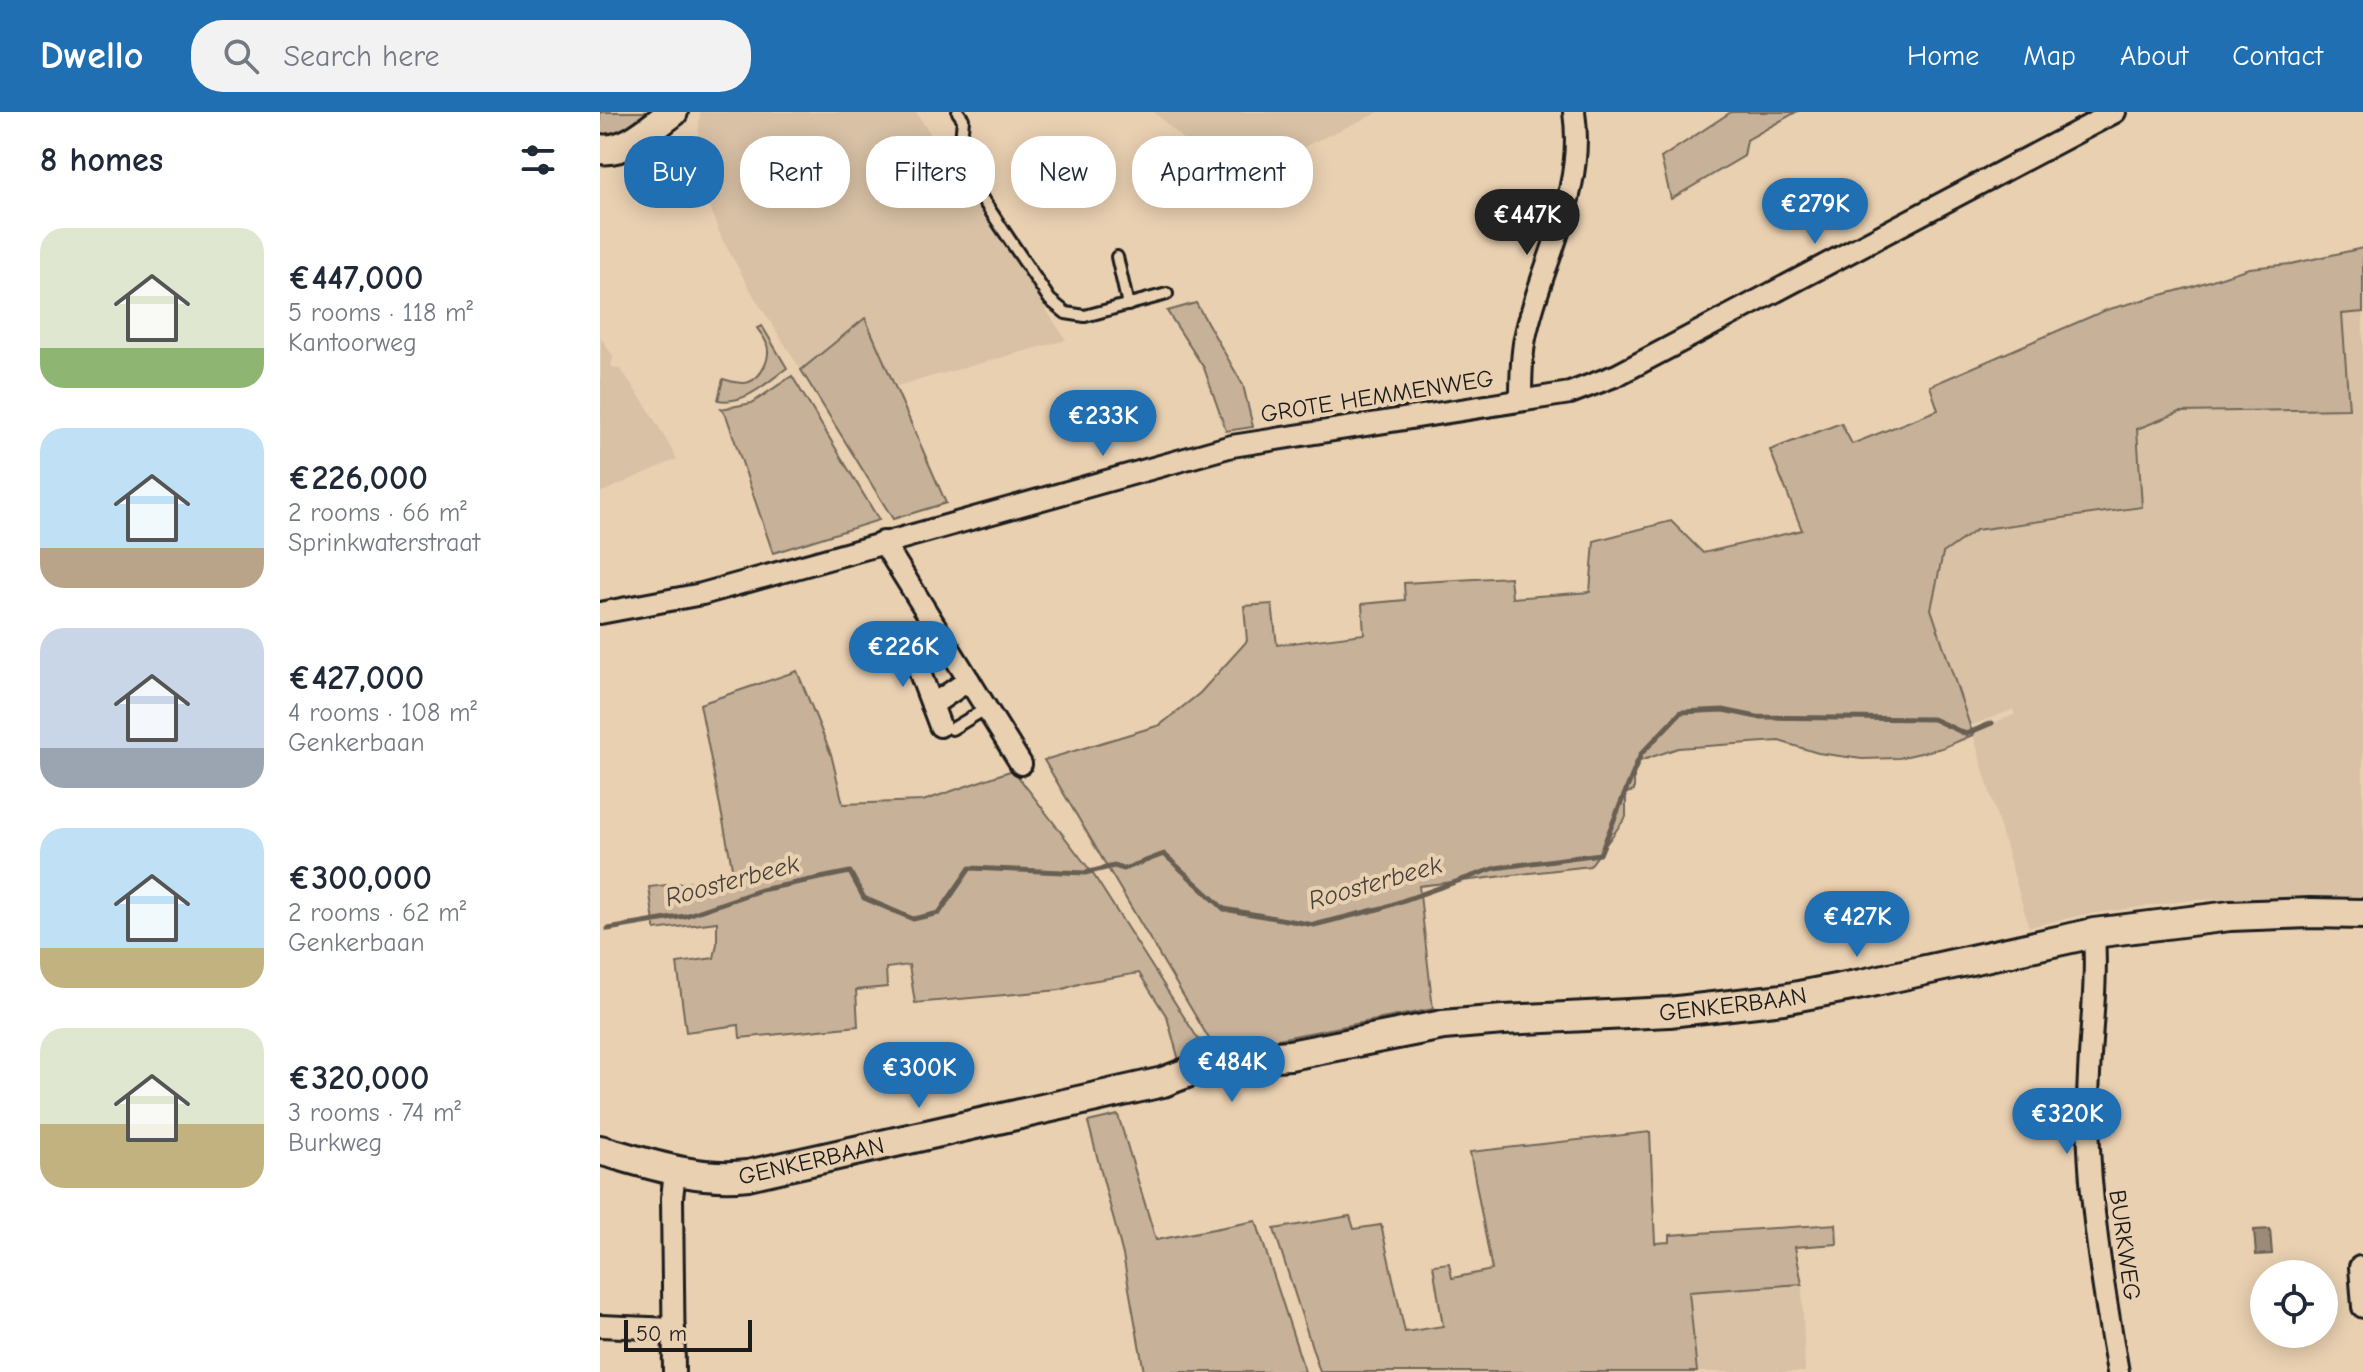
<!DOCTYPE html>
<html lang="en">
<head>
<meta charset="utf-8">
<style>
	:root { --surface:#fff; --page:#f2f2f3; --text:#1f2937; --muted:#747a83; --accent:#1f6fb2 }
	body { margin:0; font-family:"Comic Neue",sans-serif; background:var(--page); color:var(--text); height:100vh; display:flex; flex-direction:column; font-size:30px; white-space:nowrap }
	* { box-sizing:border-box; margin:0 }
	p { font-size:26px; color:var(--muted) }
	.icon { flex:none; width:44px; height:44px; fill:none; stroke:currentColor; stroke-width:2; stroke-linecap:round; stroke-linejoin:round }
	.map { position:relative; flex:1; overflow:hidden }
	.drawer { display:flex; flex-direction:column; background:var(--surface); width:600px }
	.drawer>* { flex:none }
	.hud { position:absolute; left:24px; top:24px; width:760px; height:72px; display:flex; gap:16px }
	.controls { position:absolute; left:1650px; top:1148px; display:grid; gap:16px }
	.controls a { display:grid; place-items:center; width:88px; height:88px; border-radius:50%; background:var(--surface); box-shadow:0 4px 20px #0003; font-size:40px }
	.scale { position:absolute; left:24px; bottom:20px; width:128px; box-sizing:border-box; padding-left:8px; border:4px solid #1c1c1c; border-top:0; font-size:22px; line-height:28px; white-space:nowrap; color:#1c1c1c; -webkit-text-stroke:6px #e9d0b1; paint-order:stroke }
	.price { position:absolute; translate:-50% -68px; padding:0 18px; border-radius:28px; background:var(--accent); color:#fff; font-size:26px; line-height:52px; filter:drop-shadow(0 2px 4px #0008) }
	.price::after { content:''; position:absolute; left:50%; top:48px; width:24px; height:18px; margin-left:-12px; background:inherit; clip-path:polygon(0 0,100% 0,50% 100%) }
	.price.on { background:#222; color:#fff }
	ul { padding:0; list-style:none }
	li { display:flex; align-items:center; gap:24px; height:200px; padding:0 40px }
	li span { display:grid; place-items:center; flex:none; width:224px; height:160px; border-radius:24px; color:#555 }
	li>.icon { margin-inline-start:auto }
	span .icon { width:96px; height:96px; fill:#fffc; stroke-width:1 }
	li b { font-size:34px }
	h2 { display:flex; justify-content:space-between; align-items:center; height:96px; padding:0 40px; font-size:34px }
	.pill { padding:0 28px; border-radius:32px; background:var(--surface); box-shadow:0 4px 20px #0003; font-size:28px; line-height:72px }
	.pill.on { background:var(--accent); color:#fff }
	header { display:flex; align-items:center; gap:48px; box-sizing:border-box; height:112px; padding:0 40px; background:var(--accent); color:#fff }
	header strong { font-size:38px }
	nav { display:flex; gap:44px; margin-inline-start:auto; font-size:28px }
	.search { width:560px; height:72px; background:var(--page); display:flex; align-items:center; gap:20px; box-sizing:border-box; padding:0 28px; border-radius:32px; color:var(--muted); font-size:30px }
	main { display:flex; flex:1; min-height:0 }
	.map>svg:first-child { display:block }
</style>
</head>
<body>
<header>
<strong>Dwello</strong>
<div class="search"><svg class="icon" aria-label="search" viewBox="0 0 24 24"><circle cx="10" cy="10" r="6"/><path d="M15 15l6 6"/></svg>Search here</div>
<nav><a>Home</a><a>Map</a><a>About</a><a>Contact</a></nav>
</header>
<main>
<section class="drawer">
<h2>8 homes<svg class="icon" aria-label="filters" viewBox="0 0 24 24"><path d="M4 7h16M4 17h16"/><circle cx="9" cy="7" r="2"/><circle cx="15" cy="17" r="2"/></svg></h2>
<ul>
<li><span style="background:linear-gradient(#dfe7d0 75%,#8fb573 0)"><svg class="icon" aria-label="home" viewBox="0 0 24 24"><path d="M3 11l9-7 9 7M6 9v11h12V9"/></svg></span><div><b>€447,000</b><p>5 rooms · 118 m²</p><p>Kantoorweg</p></div></li>
<li><span style="background:linear-gradient(#bfe0f5 75%,#b9a48a 0)"><svg class="icon" aria-label="home" viewBox="0 0 24 24"><path d="M3 11l9-7 9 7M6 9v11h12V9"/></svg></span><div><b>€226,000</b><p>2 rooms · 66 m²</p><p>Sprinkwaterstraat</p></div></li>
<li><span style="background:linear-gradient(#c9d6e8 75%,#9aa5b1 0)"><svg class="icon" aria-label="home" viewBox="0 0 24 24"><path d="M3 11l9-7 9 7M6 9v11h12V9"/></svg></span><div><b>€427,000</b><p>4 rooms · 108 m²</p><p>Genkerbaan</p></div></li>
<li><span style="background:linear-gradient(#bfe0f5 75%,#c2b280 0)"><svg class="icon" aria-label="home" viewBox="0 0 24 24"><path d="M3 11l9-7 9 7M6 9v11h12V9"/></svg></span><div><b>€300,000</b><p>2 rooms · 62 m²</p><p>Genkerbaan</p></div></li>
<li><span style="background:linear-gradient(#dfe7d0 60%,#c2b280 0)"><svg class="icon" aria-label="home" viewBox="0 0 24 24"><path d="M3 11l9-7 9 7M6 9v11h12V9"/></svg></span><div><b>€320,000</b><p>3 rooms · 74 m²</p><p>Burkweg</p></div></li>
</ul>
</section>
<div class="map">
<svg width="1763" height="1260" viewBox="0 0 1763 1260">
	<rect width="100%" height="100%" fill="#e9d0b1"/>
	<filter id="ink" filterUnits="userSpaceOnUse"><feTurbulence type="fractalNoise" baseFrequency=".0125" numOctaves="2"/><feDisplacementMap in="SourceGraphic" scale="16" xChannelSelector="R" yChannelSelector="G"/><feConvolveMatrix kernelMatrix="1 2 1 2 8 2 1 2 1" color-interpolation-filters="sRGB"/></filter>
	<g filter="url(#ink)">
		<g fill="#d8c1a5">
			<path d="M100 0H316L466 228 297 274 264 206 201 258 155 186 121 125 108 89 101 63 98 28Z"/>
			<path d="M554 0H779L628 70Z"/>
			<path d="M1763 200V784L1593 788 1482 803 1429 815 1372 619 1414 603V597L1370 614 1331 497 1343 441 1376 418 1542 395 1537 317 1580 300 1748 297 1742 201Z"/>
			<path d="M1 226 13 244 11 255 21 257 49 298 77 347 0 381Z"/>
			<path d="M1202 1172 1205 1260H1097L1088 1180Z"/>
		</g>
		<g fill="#c7b299" stroke="#72675a" stroke-width="2">
			<path d="M0 0H53L22 23 0 24Z"/>
			<path d="M1131 0H1196L1147 28 1144 44 1071 87 1061 46Z"/>
			<path d="M1763 136V200L1742 202 1749 297 1580 300 1537 317 1542 395 1376 418 1343 441 1331 497 1373 623 1342 636 1299 646 1262 647 1218 641 1179 629 1078 636 1034 651V679L1026 681V705L990 754 819 774 833 897 621 938 612 932 444 648 560 613 600 581 647 529 644 494 672 492 677 533 764 522 762 492 805 488 804 471 910 465 912 486 990 480 994 429 1071 409 1103 441 1202 418 1170 338 1241 311 1252 332 1338 298 1330 274 1506 198 1591 175 1649 156 1691 152Z"/>
			<path d="M596 191 643 273 653 315 626 319 604 256 567 199Z"/>
			<path d="M265 206 346 391 293 407 201 258Z"/>
			<path d="M162 214 187 256C166 271 145 293 118 288L123 267C131 269 141 273 149 270 162 265 171 246 167 233 166 227 160 221 157 216Z"/>
			<path d="M192 264 279 408 173 441 126 303 121 297 152 291Z"/>
			<path d="M197 559 231 642 243 692 323 689 413 658 493 762 607 941 580 952 567 905 539 861 485 870 460 878 315 891 309 853 286 856 287 875 256 878 258 914 140 926 139 913 86 920 77 851 114 846 117 832V810L55 818 49 775 134 765 100 592Z"/>
			<path d="M518 1003 556 1128 656 1109 705 1260H544L523 1143 488 1010Z"/>
			<path d="M1050 1020 1055 1131 1070 1130V1123L1236 1112 1237 1132 1195 1135 1202 1172 1089 1180 1097 1260H720L674 1117 750 1104 754 1117 781 1113 805 1220 843 1214 833 1153 849 1151 852 1166 892 1158 870 1040Z"/>
		</g>
		<path fill="#9b8b78" stroke="#685f53" stroke-width="2" d="M1670 1117 1672 1142 1656 1143 1654 1118Z"/>
		<g fill="none" stroke-linecap="round" stroke-linejoin="round">
			<path stroke="#685f53" stroke-width="5" d="M8 817 85 804 161 778 250 760 264 786 313 807 339 801 370 756 485 761 514 754 524 757 564 742 624 797 714 813 782 796 895 756 1000 742 1041 642 1081 600 1123 598 1157 605 1333 607 1366 622 1392 611"/>
			<g stroke="#1c1c1c" stroke-width="16">
				<g id="lane">
					<path d="M358 0 363 7 359 52 450 188 466 201 485 204 567 182"/>
					<path d="M517 145 528 193"/>
					<path d="M352 617 387 596"/>
				</g>
			</g>
			<g stroke="#1c1c1c" stroke-width="26">
				<g id="street">
					<path d="M921 287C921 267 921 246 925 226 941 149 986 81 974 0"/>
					<path d="M283 430 421 652"/>
					<path d="M0 501 102 482 632 334 970 281 1017 263 1515 0"/>
					<path d="M306 524 340 614"/>
					<path d="M332 593 369 568"/>
					<path d="M1494 821C1498 882 1487 943 1488 1004 1489 1091 1503 1175 1518 1260"/>
					<path d="M1763 1155H1760L1763 1195"/>
					<path d="M0 1214 74 1217"/>
					<path d="M74 1260 72 1086 75 1059"/>
				</g>
			</g>
			<g stroke="#1c1c1c" stroke-width="34">
				<g id="secondary">
					<path d="M0 37C27 41 52 15 73 0"/>
					<path id="s1" d="M0 1038C49 1052 97 1069 148 1063L563 970 605 954 634 947 690 943 843 913 903 908 1069 900 1183 887 1262 872 1494 821 1630 804 1710 801 1763 802"/>
				</g>
			</g>
			<use href="#lane" stroke="#e9d0b1" stroke-width="10"/>
			<use href="#street" stroke="#e9d0b1" stroke-width="20"/>
			<use href="#secondary" stroke="#e9d0b1" stroke-width="28"/>
		</g>
	</g>
	<g text-anchor="middle" stroke-width="8" stroke-linejoin="round" paint-order="stroke">
		<g font-size="24" fill="#1c1c1c" stroke="#e9d0b1">
			<text transform="translate(777 284) rotate(-9)" y="8">GROTE HEMMENWEG</text>
			<text dy="8" stroke="none"><textPath href="#s1" startOffset="1154">GENKERBAAN</textPath></text>
			<text dy="8" stroke="none"><textPath href="#s1" startOffset="216">GENKERBAAN</textPath></text>
			<text transform="translate(1525 1133) rotate(82)" y="8">BURKWEG</text>
		</g>
		<g font-size="26" font-style="italic" fill="#48433c" stroke="#e9d0b1">
			<text transform="translate(132 768) rotate(-15)" y="9">Roosterbeek</text>
			<text transform="translate(775 770) rotate(-16)" y="9">Roosterbeek</text>
		</g>
	</g>
</svg>
<div class="controls">
<a><svg class="icon" aria-label="locate" viewBox="0 0 24 24"><circle cx="12" cy="12" r="6"/><path d="M12 2v4M12 18v4M2 12h4M18 12h4"/></svg></a>
</div>
<div class="scale">50 m</div>
<b class="price" style="left:1215px;top:134px">€279K</b>
<b class="price on" style="left:927px;top:145px">€447K</b>
<b class="price" style="left:503px;top:346px">€233K</b>
<b class="price" style="left:303px;top:577px">€226K</b>
<b class="price" style="left:1257px;top:847px">€427K</b>
<b class="price" style="left:632px;top:992px">€484K</b>
<b class="price" style="left:319px;top:998px">€300K</b>
<b class="price" style="left:1467px;top:1044px">€320K</b>
<div class="hud">
<a class="pill on">Buy</a>
<a class="pill">Rent</a>
<a class="pill">Filters</a>
<a class="pill">New</a>
<a class="pill">Apartment</a>
</div>
</div>
</main>
</body>
</html>
